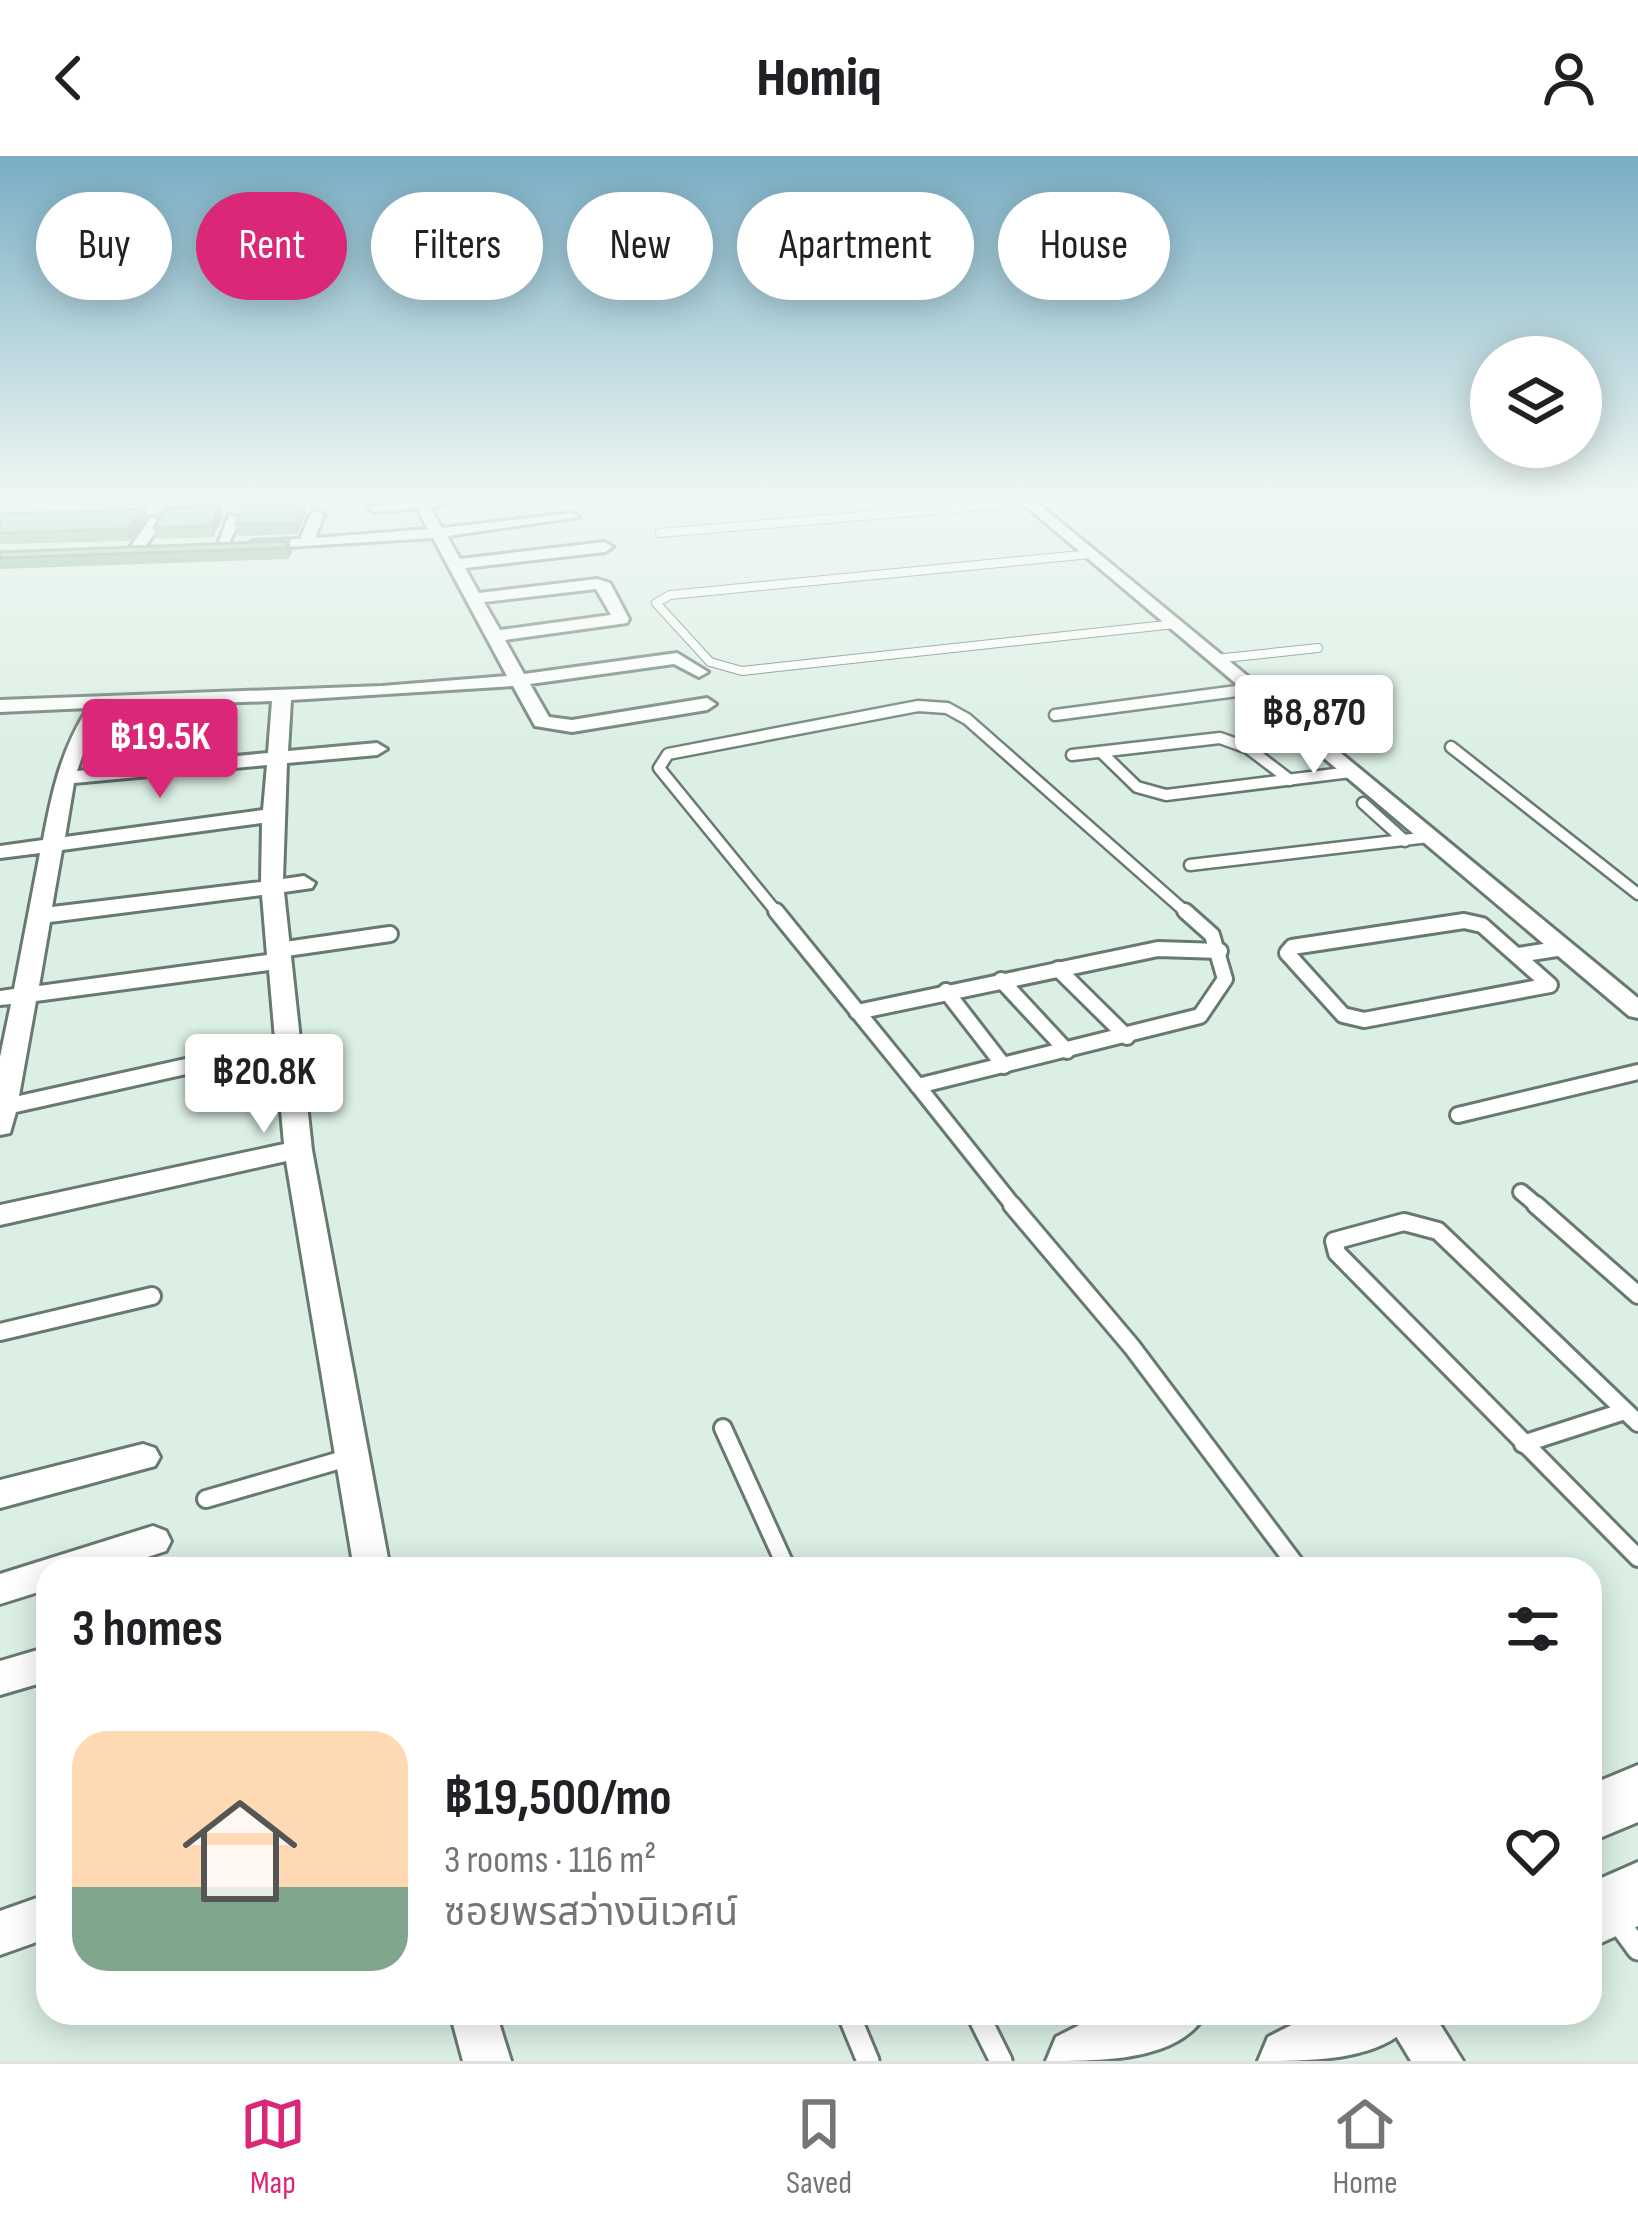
<!DOCTYPE html>
<html lang="en">
<head>
<meta charset="utf-8">
<style>
	:root { --surface:#fff; --page:#f6f6f6; --text:#202124; --muted:#757577; --line:#e0e0e0; --accent:#db2777 }
	body { margin:0; font-family:"Sofia Sans Condensed","Noto Sans Thai",sans-serif; background:var(--page); color:var(--text); height:100vh; display:flex; flex-direction:column; font-size:45px; white-space:nowrap }
	* { box-sizing:border-box; margin:0 }
	p { font-size:39px; color:var(--muted) }
	.icon { flex:none; width:66px; height:66px; fill:none; stroke:currentColor; stroke-width:2; stroke-linecap:round; stroke-linejoin:round }
	.map { position:relative; flex:1; overflow:hidden }
	.details { position:absolute; left:36px; top:1401px; width:1566px; height:468px; display:flex; flex-direction:column; background:var(--surface); border-radius:36px; box-shadow:0 6px 30px #0003 }
	.details>* { flex:none }
	.guide { position:absolute; left:36px; top:36px; width:1566px; height:108px; display:flex; gap:24px }
	.fabs { position:absolute; left:1470px; top:180px; display:grid; gap:24px }
	.fabs a { display:grid; place-items:center; width:132px; height:132px; border-radius:50%; background:var(--surface); box-shadow:0 6px 30px #0003; font-size:60px }
	.price { position:absolute; translate:-50% -102px; padding:0 27px; border-radius:12px; background:#fff; color:#222; font-size:39px; line-height:78px; filter:drop-shadow(0 3px 6px #0008) }
	.price::after { content:''; position:absolute; left:50%; top:72px; width:36px; height:27px; margin-left:-18px; background:inherit; clip-path:polygon(0 0,100% 0,50% 100%) }
	.price.active { background:var(--accent); color:#fff }
	ul { padding:0; list-style:none }
	li { display:flex; align-items:center; gap:36px; height:300px; padding:0 36px }
	li+li { border-top:3px solid var(--line) }
	li span { display:grid; place-items:center; flex:none; width:336px; height:240px; border-radius:36px; color:#555 }
	li>.icon { margin-inline-start:auto }
	span .icon { width:144px; height:144px; fill:#fffc; stroke-width:1 }
	li b { font-size:51px }
	h2 { display:flex; justify-content:space-between; align-items:center; height:144px; padding:0 36px; font-size:51px }
	.pill { padding:0 42px; border-radius:54px; background:var(--surface); box-shadow:0 6px 30px #0003; font-size:42px; line-height:108px }
	.pill.active { background:var(--accent); color:#fff }
	header { display:flex; justify-content:space-between; align-items:center; height:156px; padding:0 36px; background:var(--surface); font-size:54px; font-weight:800 }
	.menu { display:flex; justify-content:space-around; align-items:center; height:168px; border-top:3px solid var(--line); background:var(--surface); font-size:33px; color:var(--muted) }
	.menu a { display:grid; justify-items:center; gap:6px }
	.menu .active { color:var(--accent) }
	.map>svg:first-child { display:block }
</style>
</head>
<body>
<header><svg class="icon" aria-label="back" viewBox="0 0 24 24"><path d="M15 5l-7 7 7 7"/></svg>Homiq<svg class="icon" aria-label="person" viewBox="0 0 24 24"><circle cx="12" cy="8" r="4"/><path d="M4 21q1-7 8-7t8 7"/></svg></header>
<div class="map">
<svg width="1638" height="1905" viewBox="0 0 1638 1905">
	<rect width="100%" height="100%" fill="#dbefe4"/>
	<g fill="none" stroke-linecap="round" stroke-linejoin="round">
		<g stroke="#677970" stroke-width="10">
			<g id="service-far4">
				<path d="M660 377 1028 346"/>
				<path d="M1091 398 670 439 656 447 710 506 742 515 1175 468"/>
				<path d="M1215 503 1318 492"/>
			</g>
		</g>
		<g stroke="#677970" stroke-width="15">
			<g id="service-far3">
				<path d="M1055 559 1252 533"/>
				<path d="M1451 591 1638 738"/>
				<path d="M1101 596 1137 631 1166 639 1351 616"/>
				<path d="M1072 599 1220 582 1248 592 1290 624"/>
				<path d="M1363 647 1405 685"/>
				<path d="M1190 709 1429 681"/>
				<path d="M778 758 659 612 668 598 918 550 947 552 967 563 1188 758"/>
			</g>
		</g>
		<g stroke="#677970" stroke-width="20">
			<g id="service-far2">
				<path d="M776 755 918 930"/>
				<path d="M1464 765 1482 769 1550 829 1364 864 1343 859 1287 797 1292 791Z"/>
				<path d="M279 794 390 778"/>
				<path d="M1519 799 1563 792"/>
				<path d="M1058 813 1127 881"/>
				<path d="M1001 824 1067 895"/>
				<path d="M946 835 1004 910"/>
				<path d="M857 856 1158 793 1220 795"/>
				<path d="M918 930 1015 1052"/>
				<path d="M918 930 1200 860 1225 823 1212 779 1185 755"/>
				<path d="M1458 959 1638 916"/>
				<path d="M1521 1036 1540 1052"/>
			</g>
		</g>
		<g stroke="#677970" stroke-width="22">
			<g id="service-far1">
				<path d="M1012 1049 1132 1191 1299 1413"/>
				<path d="M1536 1049 1638 1139"/>
				<path d="M0 1176 152 1140"/>
				<path d="M1638 1267 1438 1075 1404 1066 1334 1085 1337 1097 1638 1402"/>
				<path d="M723 1272 787 1413"/>
				<path d="M1523 1288 1625 1255"/>
				<path d="M206 1343 351 1301"/>
			</g>
		</g>
		<g stroke="#677970" stroke-width="27">
			<g id="service">
				<path d="M1616 1763 1638 1793"/>
				<path d="M848 1857 868 1905"/>
				<path d="M977 1857 1001 1905"/>
			</g>
		</g>
		<g stroke="#677970" stroke-width="6">
			<g id="minor">
				<path d="M407 345H459L430 351 442 372 572 357 579 361 447 380 460 403 605 386 613 391 605 396 465 412 479 437 597 423 610 427 629 463 627 467 505 484 524 518 677 497 708 516 699 521 674 508 530 528 549 561 572 564 707 542 716 548 707 554 572 576 535 570 513 530 291 544 288 595 377 587 387 593 377 599 287 607 283 723 304 720 315 727 312 732 284 736 312 994 390 1413H354L286 1005 0 1069V1049L284 988 276 898 16 956 10 977 0 979V901L11 848 0 849V835L14 833 40 697 0 702V690L43 684C52 636 61 594 88 552L0 556V544L382 530 507 520 433 382 253 393 246 389 253 385 300 383 310 359 317 355 324 359 315 382 428 373 417 352 374 356 367 352ZM596 433 611 459 500 474 484 446ZM272 545 268 597 77 615 89 581 107 551ZM267 609 263 654 65 681 74 627ZM262 667 261 726 52 751 62 694ZM262 739 267 799 39 830 50 766ZM269 814 275 883 19 940 36 845Z"/>
				<path d="M1020 345H1035L1638 842V862L1629 860Z"/>
				<path d="M229 359 241 362 226 393H216Z"/>
				<path d="M151 361 163 364 142 396H132L129 393Z"/>
				<path d="M143 1288 155 1292 160 1301 155 1310 0 1352V1324Z"/>
				<path d="M153 1370 166 1375 171 1385 166 1395 111 1413H48V1433L0 1448V1418Z"/>
				<path d="M48 1491V1525L0 1539V1505Z"/>
				<path d="M48 1738V1782L0 1799V1755Z"/>
				<path d="M450 1857H496L511 1905H463Z"/>
				<path d="M1382 1857H1433L1463 1905H1411Z"/>
			</g>
		</g>
		<g stroke="#677970" stroke-width="6">
			<g id="primary">
				<path d="M1638 1609V1666L1590 1686V1629Z"/>
				<path d="M1638 1706V1770L1590 1792V1727Z"/>
				<path d="M1103 1857H1206C1181 1905 1102 1905 1046 1905L1056 1881Z"/>
				<path d="M1315 1857H1418C1393 1905 1314 1905 1258 1905L1268 1881Z"/>
			</g>
		</g>
		<use href="#service-far4" stroke="#fff" stroke-width="8"/>
		<use href="#service-far3" stroke="#fff" stroke-width="10"/>
		<use href="#service-far2" stroke="#fff" stroke-width="14"/>
		<use href="#service-far1" stroke="#fff" stroke-width="16"/>
		<use href="#service" stroke="#fff" stroke-width="21"/>
		<use href="#minor" fill="#fff" fill-rule="evenodd"/>
		<use href="#primary" fill="#fff" fill-rule="evenodd"/>
	</g>
	<g fill="#81ac96">
		<path d="M304 347 306 357 297 378 238 380 236 369Z"/>
		<path d="M220 350 223 361 213 381 156 383 154 372Z"/>
		<path d="M145 353 147 363 130 385 0 388V358Z"/>
		<path d="M289 385 292 396 288 403 0 413V396Z"/>
	</g>
	<g fill="#698c7a">
		<path d="M304 347 306 357 297 378 295 367Z"/>
		<path d="M220 350 223 361 213 381 211 370Z"/>
		<path d="M145 353 147 363 130 385 127 373Z"/>
		<path d="M289 385 292 396 288 403 286 392Z"/>
	</g>
	<g fill="#96c8af" stroke="#698c7a" stroke-width="3">
		<path d="M304 347 295 367 236 369 242 349Z"/>
		<path d="M220 350 211 370 154 372 165 352Z"/>
		<path d="M145 353 127 373 0 377V358Z"/>
		<path d="M289 385 286 392 0 402V396Z"/>
	</g>
	<linearGradient id="sky" x2="0" y2="1"><stop stop-color="#79aec4"/><stop offset="0.56" stop-color="#eff8f3"/><stop offset="1" stop-color="#eff8f3" stop-opacity="0"/></linearGradient>
	<rect width="1638" height="612" fill="url(#sky)"/>
</svg>
<div class="fabs">
<a><svg class="icon" aria-label="layers" viewBox="0 0 24 24"><path d="M12 4l9 5-9 5-9-5zM3 14l9 5 9-5"/></svg></a>
</div>
<b class="price" style="left:1314px;top:621px">฿8,870</b>
<b class="price active" style="left:160px;top:645px">฿19.5K</b>
<b class="price" style="left:264px;top:980px">฿20.8K</b>
<div class="guide">
<a class="pill">Buy</a>
<a class="pill active">Rent</a>
<a class="pill">Filters</a>
<a class="pill">New</a>
<a class="pill">Apartment</a>
<a class="pill">House</a>
</div>
<section class="details">
<h2>3 homes<svg class="icon" aria-label="filters" viewBox="0 0 24 24"><path d="M4 7h16M4 17h16"/><circle cx="9" cy="7" r="2"/><circle cx="15" cy="17" r="2"/></svg></h2>
<ul>
<li><span style="background:linear-gradient(#ffd9b3 65%,#7fa58c 0)"><svg class="icon" aria-label="home" viewBox="0 0 24 24"><path d="M3 11l9-7 9 7M6 9v11h12V9"/></svg></span><div><b>฿19,500/mo</b><p>3 rooms · 116 m²</p><p>ซอยพรสว่างนิเวศน์</p></div><svg class="icon" aria-label="heart" viewBox="0 0 24 24"><path d="M12 20l-8-8c-3-5 5-10 8-4 3-6 11-1 8 4z"/></svg></li>
</ul>
</section>
</div>
<nav class="menu">
<a class="active"><svg class="icon" aria-label="map" viewBox="0 0 24 24"><path d="M3 6l6-2 6 2 6-2v14l-6 2-6-2-6 2zM9 4v14M15 6v14"/></svg>Map</a>
<a><svg class="icon" aria-label="saved" viewBox="0 0 24 24"><path d="M7 4h10v16l-5-4-5 4z"/></svg>Saved</a>
<a><svg class="icon" aria-label="home" viewBox="0 0 24 24"><path d="M3 11l9-7 9 7M6 9v11h12V9"/></svg>Home</a>
</nav>
</body>
</html>
